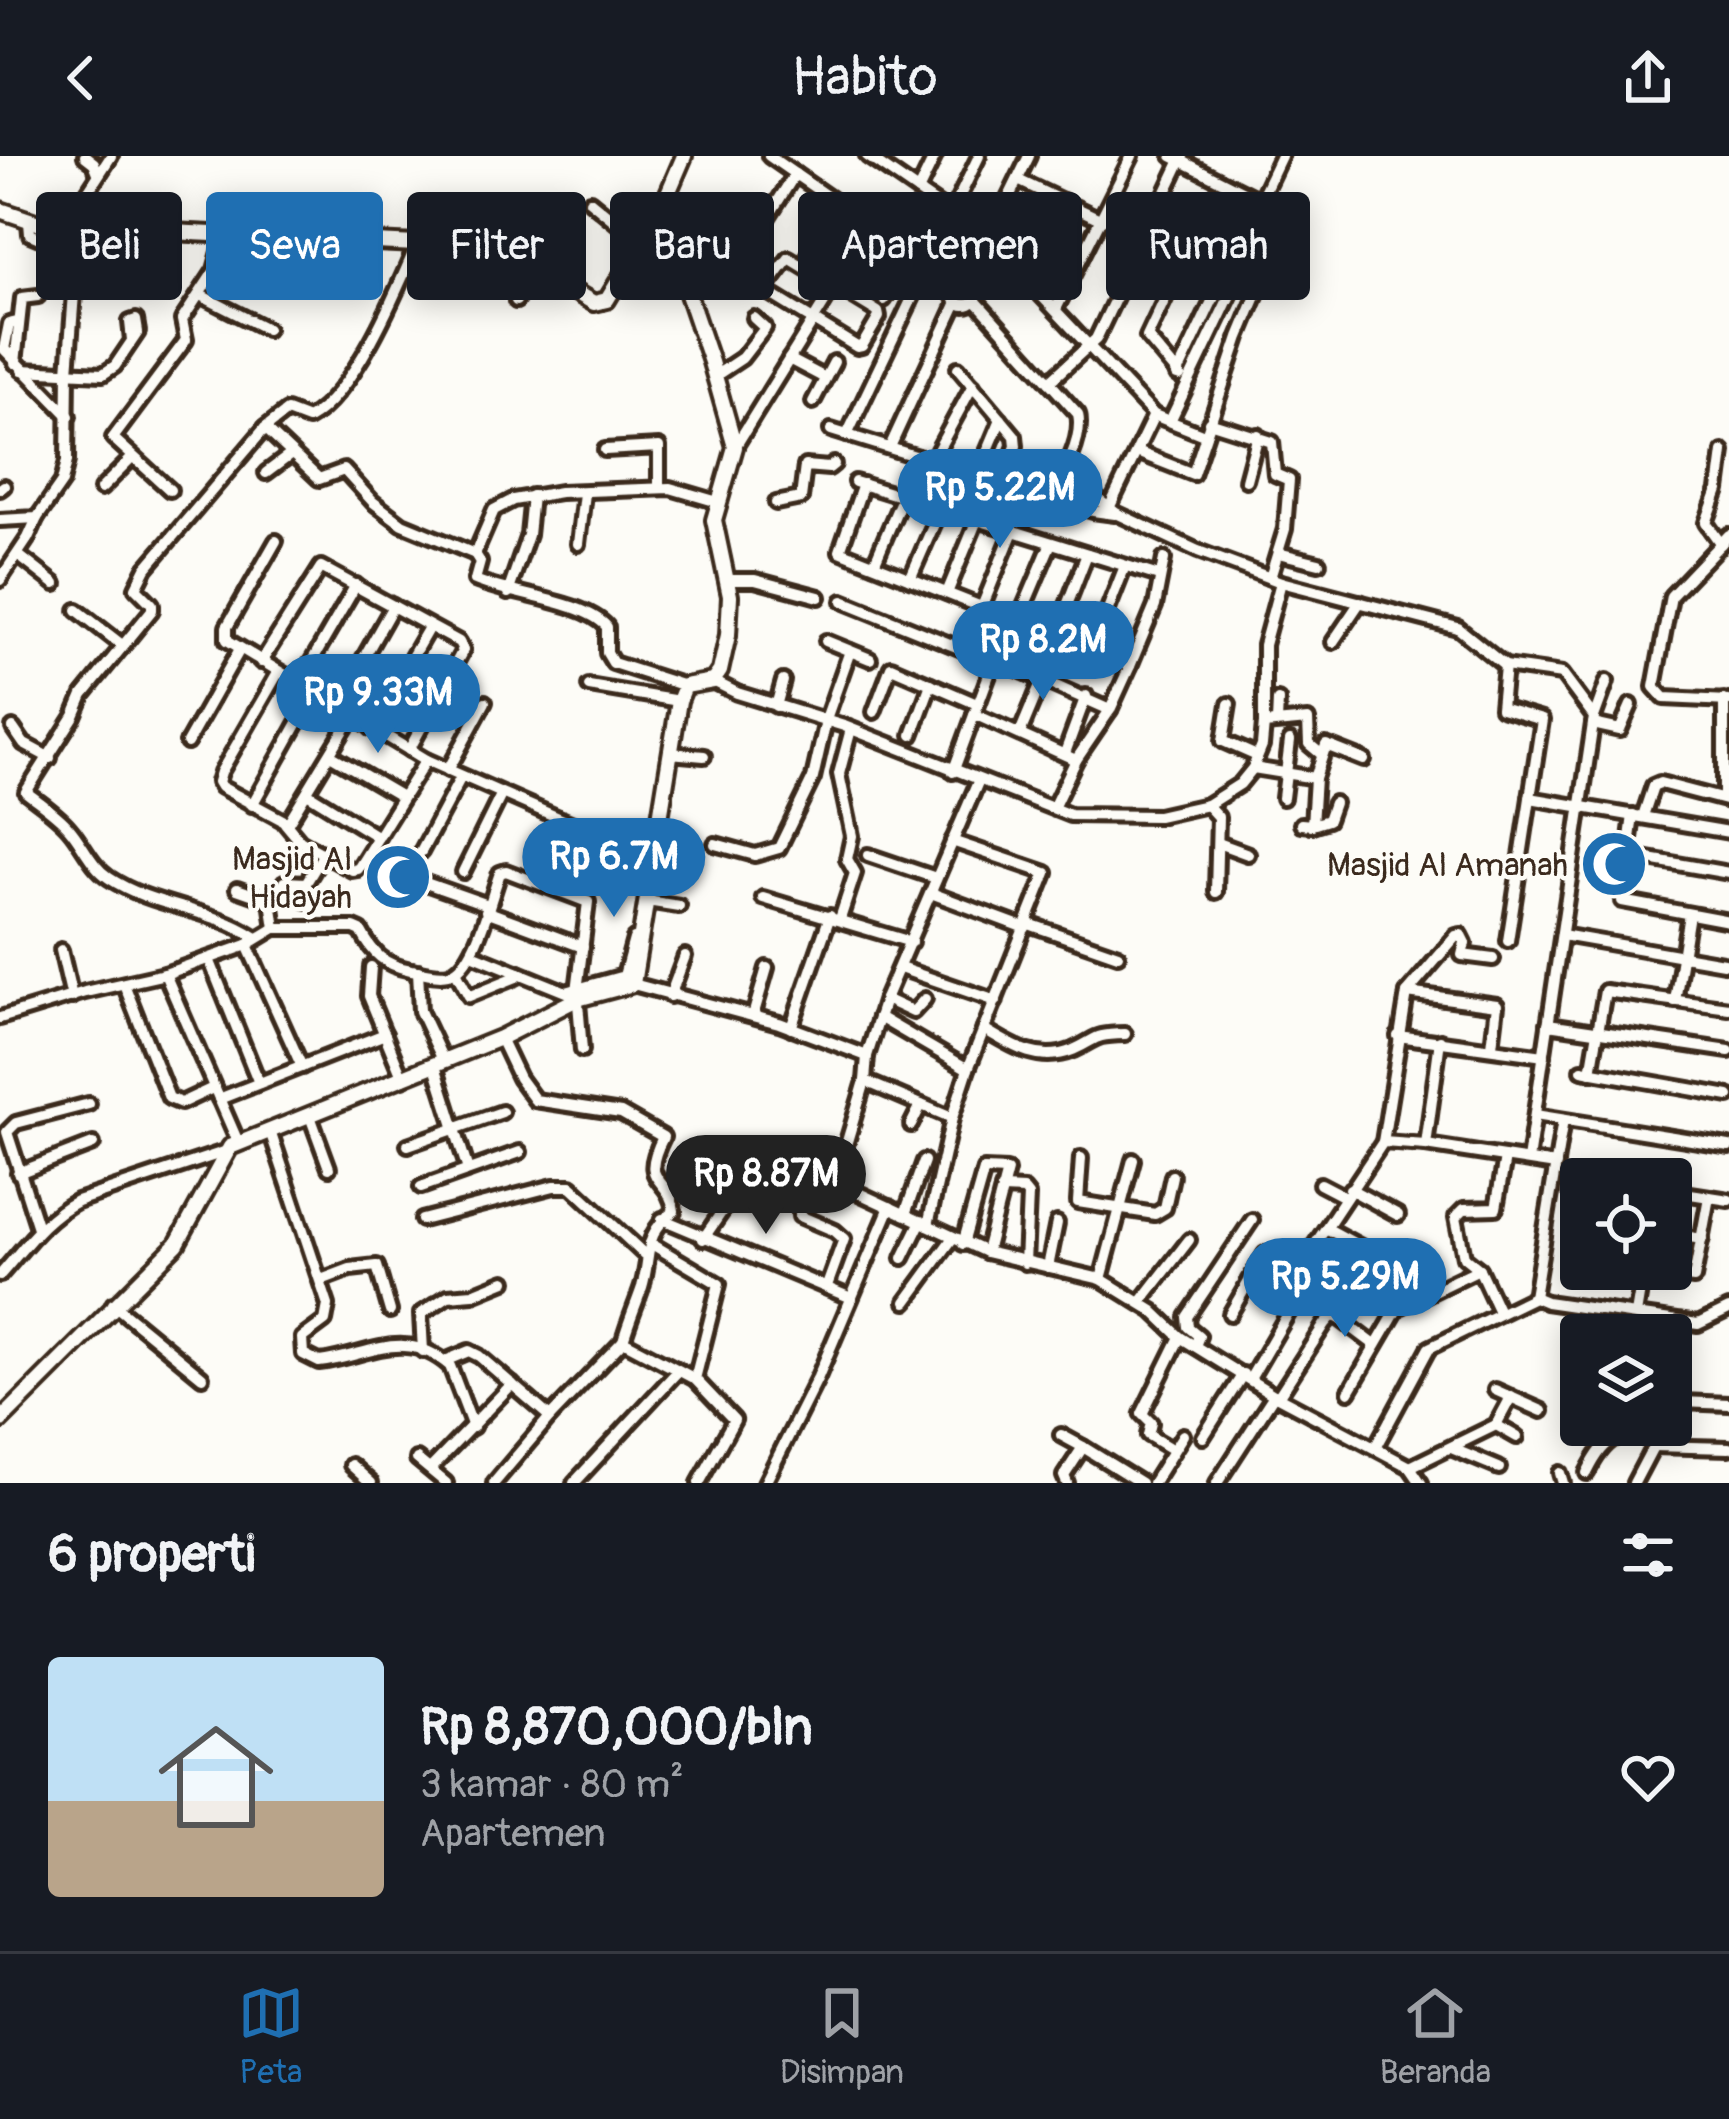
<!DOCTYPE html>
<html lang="id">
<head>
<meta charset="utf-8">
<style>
	:root { --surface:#171b24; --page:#242831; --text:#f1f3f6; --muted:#9ea1a6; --line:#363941; --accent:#1f6fb2 }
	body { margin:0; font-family:Pangolin,sans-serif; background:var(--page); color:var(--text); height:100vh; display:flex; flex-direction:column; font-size:45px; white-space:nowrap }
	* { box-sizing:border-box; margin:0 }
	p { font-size:39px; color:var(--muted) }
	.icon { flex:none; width:66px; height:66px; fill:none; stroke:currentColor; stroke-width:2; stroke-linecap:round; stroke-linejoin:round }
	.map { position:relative; height:1327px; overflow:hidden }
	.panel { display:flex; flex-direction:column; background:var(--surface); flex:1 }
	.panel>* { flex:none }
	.hud { position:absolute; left:36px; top:36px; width:1659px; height:108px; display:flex; gap:24px }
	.controls { position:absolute; left:1560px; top:1002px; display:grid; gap:24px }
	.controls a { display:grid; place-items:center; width:132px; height:132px; border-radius:12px; background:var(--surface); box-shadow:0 6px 30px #0003; font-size:60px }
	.price { position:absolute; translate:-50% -102px; padding:0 27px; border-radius:42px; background:var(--accent); color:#fff; font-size:39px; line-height:78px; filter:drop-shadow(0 3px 6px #0008) }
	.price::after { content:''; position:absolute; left:50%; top:72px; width:36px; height:27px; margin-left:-18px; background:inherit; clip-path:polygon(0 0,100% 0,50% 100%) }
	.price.active { background:#222; color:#fff }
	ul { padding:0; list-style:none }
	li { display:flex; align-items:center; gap:36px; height:300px; padding:0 48px }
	li span { display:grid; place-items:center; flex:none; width:336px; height:240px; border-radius:12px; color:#555 }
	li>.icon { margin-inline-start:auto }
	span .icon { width:144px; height:144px; fill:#fffc; stroke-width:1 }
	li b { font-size:51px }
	h2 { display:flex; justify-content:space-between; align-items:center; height:144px; padding:0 48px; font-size:51px }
	.chip { padding:0 42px; border-radius:12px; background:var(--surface); box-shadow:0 6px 30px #0003; font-size:42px; line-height:108px }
	.chip.active { background:var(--accent); color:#fff }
	header { display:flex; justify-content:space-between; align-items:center; height:156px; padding:0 48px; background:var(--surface); font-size:54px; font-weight:600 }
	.tab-bar { display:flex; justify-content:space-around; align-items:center; height:168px; border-top:3px solid var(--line); background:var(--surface); font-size:33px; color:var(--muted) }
	.tab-bar a { display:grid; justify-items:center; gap:6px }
	.tab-bar .active { color:var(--accent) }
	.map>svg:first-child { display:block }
</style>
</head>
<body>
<header><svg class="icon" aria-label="back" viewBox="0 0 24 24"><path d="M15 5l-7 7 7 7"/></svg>Habito<svg class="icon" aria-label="share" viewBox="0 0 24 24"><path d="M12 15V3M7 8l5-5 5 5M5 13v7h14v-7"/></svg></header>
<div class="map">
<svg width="1729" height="1327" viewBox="0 0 1729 1327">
	<rect width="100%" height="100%" fill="#fdfcf7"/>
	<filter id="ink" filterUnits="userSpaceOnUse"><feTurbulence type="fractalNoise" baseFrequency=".00833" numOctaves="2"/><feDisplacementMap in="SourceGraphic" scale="24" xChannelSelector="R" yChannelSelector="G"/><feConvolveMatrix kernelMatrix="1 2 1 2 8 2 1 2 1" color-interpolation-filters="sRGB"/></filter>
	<g filter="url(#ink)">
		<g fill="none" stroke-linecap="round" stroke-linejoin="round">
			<g stroke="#3b2a1e" stroke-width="20">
				<g id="minor">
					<path d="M85 0 94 7 98 17"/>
					<path d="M769 0 955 129"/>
					<path d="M867 0 989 84 1154 259 1204 279"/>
					<path d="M1172 0 1259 44"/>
					<path d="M1018 24 1102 64"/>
					<path d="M918 35 935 0"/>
					<path d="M590 45 640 86"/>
					<path d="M951 58 979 0"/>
					<path d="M768 61 795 18"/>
					<path d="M29 66 30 78C58 92 102 86 132 86L148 74"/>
					<path d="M65 71 111 0"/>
					<path d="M809 98 842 51"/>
					<path d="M789 102 878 156 879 161 862 190 857 191 769 137 767 131Z"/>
					<path d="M1025 121 1063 45"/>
					<path d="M848 122 878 78"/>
					<circle cx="965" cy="137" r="12"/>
					<path d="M968 125 1029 0"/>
					<path d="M82 128 85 86"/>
					<path d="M200 139 267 173"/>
					<path d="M884 144 912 101"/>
					<path d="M975 144 1078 258C1084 284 1062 320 1049 342"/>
					<path d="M516 145 553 79"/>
					<path d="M1056 153 1132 0"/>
					<path d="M18 166 9 168 4 193 69 260"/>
					<path d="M789 203 825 222"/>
					<path d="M15 207 22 142 38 140"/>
					<path d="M958 212 1015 280 1016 290 1001 328"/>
					<path d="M22 214 103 218 115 210 138 176 136 164 130 166 132 184"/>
					<path d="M1177 219 1281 0"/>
					<path d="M715 220 742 202 765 172 754 162"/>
					<path d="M1180 220 1147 181 1201 66"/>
					<path d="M1049 226 1096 183 1183 0"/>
					<path d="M813 246 834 206"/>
					<path d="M1170 265 1254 89"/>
					<path d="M1209 266 1272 286 1275 318 1289 324 1285 373 1270 422"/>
					<path d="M265 272 319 323 344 314 373 346 402 368 475 398"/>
					<path d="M831 274 1093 355 1115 358"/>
					<path d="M847 279 927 111"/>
					<path d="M735 291 835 129"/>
					<path d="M890 291 957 146"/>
					<path d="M605 294 659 291V332"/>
					<path d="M1137 296 1193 318 1239 181 1272 102 1270 96 1186 59"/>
					<path d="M932 305 973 229"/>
					<path d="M266 317 290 299"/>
					<path d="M1063 317 1116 357 1198 395 1281 426 1458 472 1505 510 1562 518 1594 561 1528 1004"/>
					<path d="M977 320 1001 263"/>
					<path d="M1246 324 1258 279"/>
					<path d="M855 326 1159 420"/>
					<path d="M863 328 840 395 1130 510"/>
					<path d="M0 333 4 330"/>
					<path d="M101 333 133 301"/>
					<path d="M170 334 113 282 186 184 182 164 215 114 225 77"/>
					<path d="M776 347 801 342 805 310 829 312 834 308"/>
					<path d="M1110 350 1154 259"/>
					<path d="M0 364 37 362 62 326 67 305 68 216 78 85"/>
					<path d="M1729 379 1671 440 1654 531 1664 542 1729 545"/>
					<path d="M276 385 227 471V484L426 604 623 690 655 697"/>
					<path d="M578 388 584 337"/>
					<path d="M1721 388 1706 367 1718 334 1723 296"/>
					<path d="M1278 397 1319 407"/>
					<path d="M18 399 55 428"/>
					<path d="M874 408 903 340"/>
					<path d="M910 423 941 352"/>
					<path d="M0 424 28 382 37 362"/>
					<path d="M729 424H755L819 441"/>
					<path d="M508 437 528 379 532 340"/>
					<path d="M947 437 977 364"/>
					<path d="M843 445 994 506"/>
					<path d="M982 451 1013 375"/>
					<path d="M77 454 122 489"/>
					<path d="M1018 465 1051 387"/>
					<path d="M1055 480 1087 398"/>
					<path d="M826 485 870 503"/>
					<path d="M1333 486 1360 446"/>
					<path d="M1092 494 1125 410"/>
					<path d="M995 503 1110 554"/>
					<path d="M261 506 321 411 459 486 463 494 409 594"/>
					<path d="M1505 510 1501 552 1542 564 1508 785"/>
					<path d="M278 517 221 616 218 626 221 631 288 667 352 561"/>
					<path d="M713 525 737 537 844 570 1070 659 1158 660 1207 649 1240 628 1253 612 1262 590 1264 568V489L1281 426"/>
					<path d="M298 529 356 429"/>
					<path d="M589 530 679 545"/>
					<path d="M685 530 613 507 607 497V471C585 445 510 439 475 424L480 406 475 398 494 354 513 344 560 336 670 332 718 346"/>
					<path d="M1724 544V643"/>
					<path d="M1229 548 1223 585 1257 600"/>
					<path d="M776 550 783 525"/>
					<path d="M336 551 393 450"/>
					<path d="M874 556 891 511 977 548"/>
					<path d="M974 558 1076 604"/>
					<path d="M1594 561 1607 525"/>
					<path d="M1277 566 1278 544"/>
					<path d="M1264 568 1308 564 1309 588 1321 598"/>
					<path d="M1593 568 1620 574 1631 549"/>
					<path d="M13 572 24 588 50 602"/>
					<path d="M371 572 428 473"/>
					<path d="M1020 577 1043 522"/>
					<path d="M912 579 931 528"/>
					<path d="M187 587 240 493"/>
					<path d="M670 597 704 600"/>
					<path d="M1065 597 1086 540"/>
					<path d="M330 599 402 641"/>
					<path d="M1253 612 1315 622"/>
					<path d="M448 614 485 546"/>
					<path d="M953 616 1010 462"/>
					<path d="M307 637 378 681"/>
					<path d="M1283 642 1290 585"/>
					<path d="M1530 642 1729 676"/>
					<path d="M252 649 314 538"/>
					<path d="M1207 649 1218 661 1216 736"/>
					<path d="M1053 652 1076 604 1110 554 1130 510 1155 450 1164 403"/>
					<path d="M1633 659 1622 745 1729 765"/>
					<path d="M1643 660 1653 630 1660 627 1729 645"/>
					<path d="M285 667 300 685 352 714 358 713 426 604"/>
					<path d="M1301 668 1312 669 1315 622 1326 589 1364 604"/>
					<path d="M1312 669 1328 664 1334 647"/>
					<path d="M1218 687 1248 698"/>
					<path d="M715 688 755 699 779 692 813 622 827 560 850 495"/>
					<path d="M421 696 461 621"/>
					<path d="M868 699 936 722"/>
					<path d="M1626 699 1729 717"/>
					<path d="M463 716 501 639"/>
					<path d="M420 725 488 749"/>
					<path d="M284 726 306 727"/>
					<path d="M237 733 271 745 275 772"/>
					<path d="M931 737 1025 772"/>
					<path d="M763 742 911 786"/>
					<path d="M306 745V727L323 699"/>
					<path d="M647 745 679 750"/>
					<path d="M486 755 583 791"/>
					<path d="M840 763 855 717 847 703 852 680 839 618 851 573"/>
					<path d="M1026 767 1118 799"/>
					<path d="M1562 779 1729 808"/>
					<path d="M255 781C209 751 154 752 109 722 91 710 83 688 69 672 57 658 40 647 26 636L74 560 83 539 152 454V448L136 432 146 412 265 272 287 255 308 263C353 239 396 137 416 90"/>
					<path d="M247 789 302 911"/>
					<path d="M61 794 72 841"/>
					<path d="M472 798 566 836 624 820 634 783"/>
					<path d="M209 803 259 927"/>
					<path d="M371 811 369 840 403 923"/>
					<path d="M900 812 996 845"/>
					<path d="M418 815 420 855 444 906"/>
					<path d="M456 816 469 840 516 821 519 817"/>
					<path d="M165 818 238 986"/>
					<path d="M124 828 169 942 181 947 213 932"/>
					<path d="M633 828 779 867 867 900"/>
					<path d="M1407 837 1497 849 1492 890"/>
					<path d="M670 840 685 800"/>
					<path d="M885 843 913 856 925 843"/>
					<path d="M1675 845 1689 758"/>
					<path d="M753 860 767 812"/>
					<path d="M879 861 968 913"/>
					<path d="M0 862 85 836 165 818 247 789 275 772H354L361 775C373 798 384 809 411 814 424 816 436 821 449 818 476 811 490 743 500 717L506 715 588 746 577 835 582 894"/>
					<path d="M1548 868 1729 895"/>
					<path d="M791 872 830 760"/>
					<path d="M984 873C1012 890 1039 908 1073 894 1100 882 1090 879 1125 878"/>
					<path d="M1398 880 1544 900"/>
					<path d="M500 882 519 922 535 944 621 957 663 981C638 1031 669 1017 674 1055 642 1079 652 1098 642 1131 636 1149 628 1167 623 1185"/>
					<path d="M435 910 468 1014"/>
					<path d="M1582 914 1729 940"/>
					<path d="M1591 916 1605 835 1729 852"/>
					<path d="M865 925 952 962"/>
					<path d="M219 943 385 878"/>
					<path d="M1535 959 1729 990"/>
					<path d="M310 960 329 1012"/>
					<path d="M911 969 921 949"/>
					<path d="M270 975 328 1149 325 1165 302 1182 303 1198 319 1206C366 1201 405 1170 450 1210L473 1271"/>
					<path d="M1383 986 1407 837 1456 780 1461 779 1465 787 1462 799 1493 803"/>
					<path d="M408 989 502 956"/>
					<path d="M1426 989 1440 884"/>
					<path d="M1081 1002 1078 1046 1155 1058 1165 1052 1172 1020"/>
					<path d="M18 1017 93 988"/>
					<path d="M814 1021 800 1049V1060L835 1075 844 1083 828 1127"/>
					<path d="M1589 1022 1597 1023"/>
					<path d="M835 1026 865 925 867 900 885 843 978 626"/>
					<path d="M1320 1028 1345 1041"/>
					<path d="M421 1031 520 996"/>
					<path d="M1002 1033 1024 1034 1028 1039 1025 1107"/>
					<path d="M1350 1033 1398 1059"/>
					<path d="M1671 1035 1729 1044"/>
					<path d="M905 1058 924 1005"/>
					<path d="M662 1063 849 1141"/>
					<path d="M422 1064 554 1030H571L645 1099"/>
					<path d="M928 1069 952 962 968 913 1046 717 952 685"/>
					<path d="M38 1072 7 976 16 967 89 948"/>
					<path d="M1326 1072 1372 1097"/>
					<path d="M1671 1078 1702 1083"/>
					<path d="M703 1083 734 1038 753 1034 781 1041 797 1013 835 1026 986 1096 1101 1123 1153 1155 1180 1181 1274 1239 1410 1311 1421 1327"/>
					<path d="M650 1087 719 1128 695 1223"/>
					<path d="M963 1088 984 1014 1007 1015 986 1096"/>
					<path d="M903 1102 921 1065"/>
					<path d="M1573 1105 1581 1106"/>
					<path d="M1048 1111 1057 1067"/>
					<path d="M1623 1113 1694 1122 1709 1041"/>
					<path d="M0 1119C25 1091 43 1063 77 1045L224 996"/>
					<path d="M1101 1123 1133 1004"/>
					<path d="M321 1124 350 1113 377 1110 390 1155"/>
					<path d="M1534 1141 1563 964"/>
					<path d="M906 1146 952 1083"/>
					<path d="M1141 1146 1189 1084"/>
					<path d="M113 1148 202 1221"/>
					<path d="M1499 1156 1479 1113 1464 1101 1456 1061 1464 1053 1496 1052 1505 1002"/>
					<path d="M1230 1158 1265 1098 1302 1108 1383 986 1426 989 1556 1009"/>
					<path d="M1636 1158 1643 1116"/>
					<path d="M1339 1162 1375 1189"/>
					<path d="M1195 1190 1199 1180 1188 1171 1187 1161 1252 1064"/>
					<path d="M423 1195 421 1158 448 1140 473 1138 505 1125"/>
					<path d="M445 1205 469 1195 479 1200 550 1261"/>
					<path d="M1250 1223 1310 1120"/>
					<path d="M1495 1234 1542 1255"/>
					<path d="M1349 1236 1398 1152 1479 1113"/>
					<path d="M1278 1241 1325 1168 1332 1160 1339 1162 1366 1118 1382 1102"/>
					<path d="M1671 1257 1682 1246 1729 1248"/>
					<path d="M1496 1269 1517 1281"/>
					<path d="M1061 1279 1083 1291 1064 1320 1067 1327"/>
					<path d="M1203 1281 1243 1218"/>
					<path d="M1376 1290 1429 1192 1534 1141 1546 1146 1698 1168 1729 1153"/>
					<path d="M1653 1290 1729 1292"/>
					<path d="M1083 1291 1141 1327"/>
					<path d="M1451 1292 1499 1312"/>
					<path d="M1173 1294 1148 1279 1151 1267 1142 1258 1180 1181"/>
					<path d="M417 1303 446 1327"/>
					<path d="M351 1309 371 1327"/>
					<path d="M1410 1311 1496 1269 1511 1241"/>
					<path d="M430 1313 512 1228"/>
					<path d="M1560 1317 1563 1327"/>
					<path d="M1587 1317C1607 1277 1619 1277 1662 1274"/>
					<path d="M494 1327 550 1261 623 1185 695 1223 734 1264 699 1327"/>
					<path d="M574 1327 678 1215"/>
					<path d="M765 1327 818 1221 890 1051"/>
					<path d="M1153 1327 1183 1279"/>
					<path d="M1217 1327 1274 1239"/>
					<path d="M1634 1327 1655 1287"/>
				</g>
			</g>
			<g stroke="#3b2a1e" stroke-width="22">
				<g id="tertiary">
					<path d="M0 54 47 70 499 92 594 147 607 144 660 56 684 0"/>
					<path d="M0 1265 177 1088 230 991 500 882 577 843 633 828 679 545 685 530 713 525 720 515 728 479 730 440 714 364 735 291 711 206 660 56"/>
				</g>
			</g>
			<use href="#minor" stroke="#fdfcf7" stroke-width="10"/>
			<use href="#tertiary" stroke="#fdfcf7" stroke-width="14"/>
		</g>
	</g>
	<defs>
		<g id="mosque-disc" transform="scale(3.45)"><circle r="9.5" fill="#1f6fb2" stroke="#fdfcf7"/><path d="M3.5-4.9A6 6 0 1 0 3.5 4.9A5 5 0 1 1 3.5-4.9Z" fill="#fff"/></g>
	</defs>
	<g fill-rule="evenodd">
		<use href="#mosque-disc" x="1614" y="708"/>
		<use href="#mosque-disc" x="398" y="721"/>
	</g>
	<g text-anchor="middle" stroke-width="9" stroke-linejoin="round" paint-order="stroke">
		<g font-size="33" fill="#3b2a1e" stroke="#fdfcf7" text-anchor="end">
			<text x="352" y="714">Masjid Al<tspan x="352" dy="38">Hidayah</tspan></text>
			<text x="1568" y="720">Masjid Al Amanah</text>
		</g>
	</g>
</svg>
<div class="controls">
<a><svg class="icon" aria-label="locate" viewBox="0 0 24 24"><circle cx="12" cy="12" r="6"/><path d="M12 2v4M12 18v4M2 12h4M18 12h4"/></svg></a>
<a><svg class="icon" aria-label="layers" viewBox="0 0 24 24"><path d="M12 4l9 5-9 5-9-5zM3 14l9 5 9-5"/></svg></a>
</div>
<b class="price" style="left:1000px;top:395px">Rp 5.22M</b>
<b class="price" style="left:1043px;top:547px">Rp 8.2M</b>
<b class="price" style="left:378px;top:600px">Rp 9.33M</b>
<b class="price" style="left:614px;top:764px">Rp 6.7M</b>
<b class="price active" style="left:766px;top:1081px">Rp 8.87M</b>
<b class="price" style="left:1345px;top:1184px">Rp 5.29M</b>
<div class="hud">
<a class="chip">Beli</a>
<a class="chip active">Sewa</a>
<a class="chip">Filter</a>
<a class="chip">Baru</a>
<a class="chip">Apartemen</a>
<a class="chip">Rumah</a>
</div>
</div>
<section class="panel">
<h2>6 properti<svg class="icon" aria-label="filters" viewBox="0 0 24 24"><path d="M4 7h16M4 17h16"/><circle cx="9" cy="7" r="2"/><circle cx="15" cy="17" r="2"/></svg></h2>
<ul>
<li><span style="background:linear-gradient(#bfe0f5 60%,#b9a48a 0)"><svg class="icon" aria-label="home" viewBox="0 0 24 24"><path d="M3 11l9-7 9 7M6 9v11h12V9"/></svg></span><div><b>Rp 8,870,000/bln</b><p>3 kamar · 80 m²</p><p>Apartemen</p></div><svg class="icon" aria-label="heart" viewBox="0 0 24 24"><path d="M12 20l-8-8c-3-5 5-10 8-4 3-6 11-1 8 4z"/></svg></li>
</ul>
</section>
<nav class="tab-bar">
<a class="active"><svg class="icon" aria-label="map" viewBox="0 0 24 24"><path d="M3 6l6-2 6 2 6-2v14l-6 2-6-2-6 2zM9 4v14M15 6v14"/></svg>Peta</a>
<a><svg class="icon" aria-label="saved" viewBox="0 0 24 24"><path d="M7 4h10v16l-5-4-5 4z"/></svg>Disimpan</a>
<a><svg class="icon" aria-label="home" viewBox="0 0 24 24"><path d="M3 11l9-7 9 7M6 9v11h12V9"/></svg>Beranda</a>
</nav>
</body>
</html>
